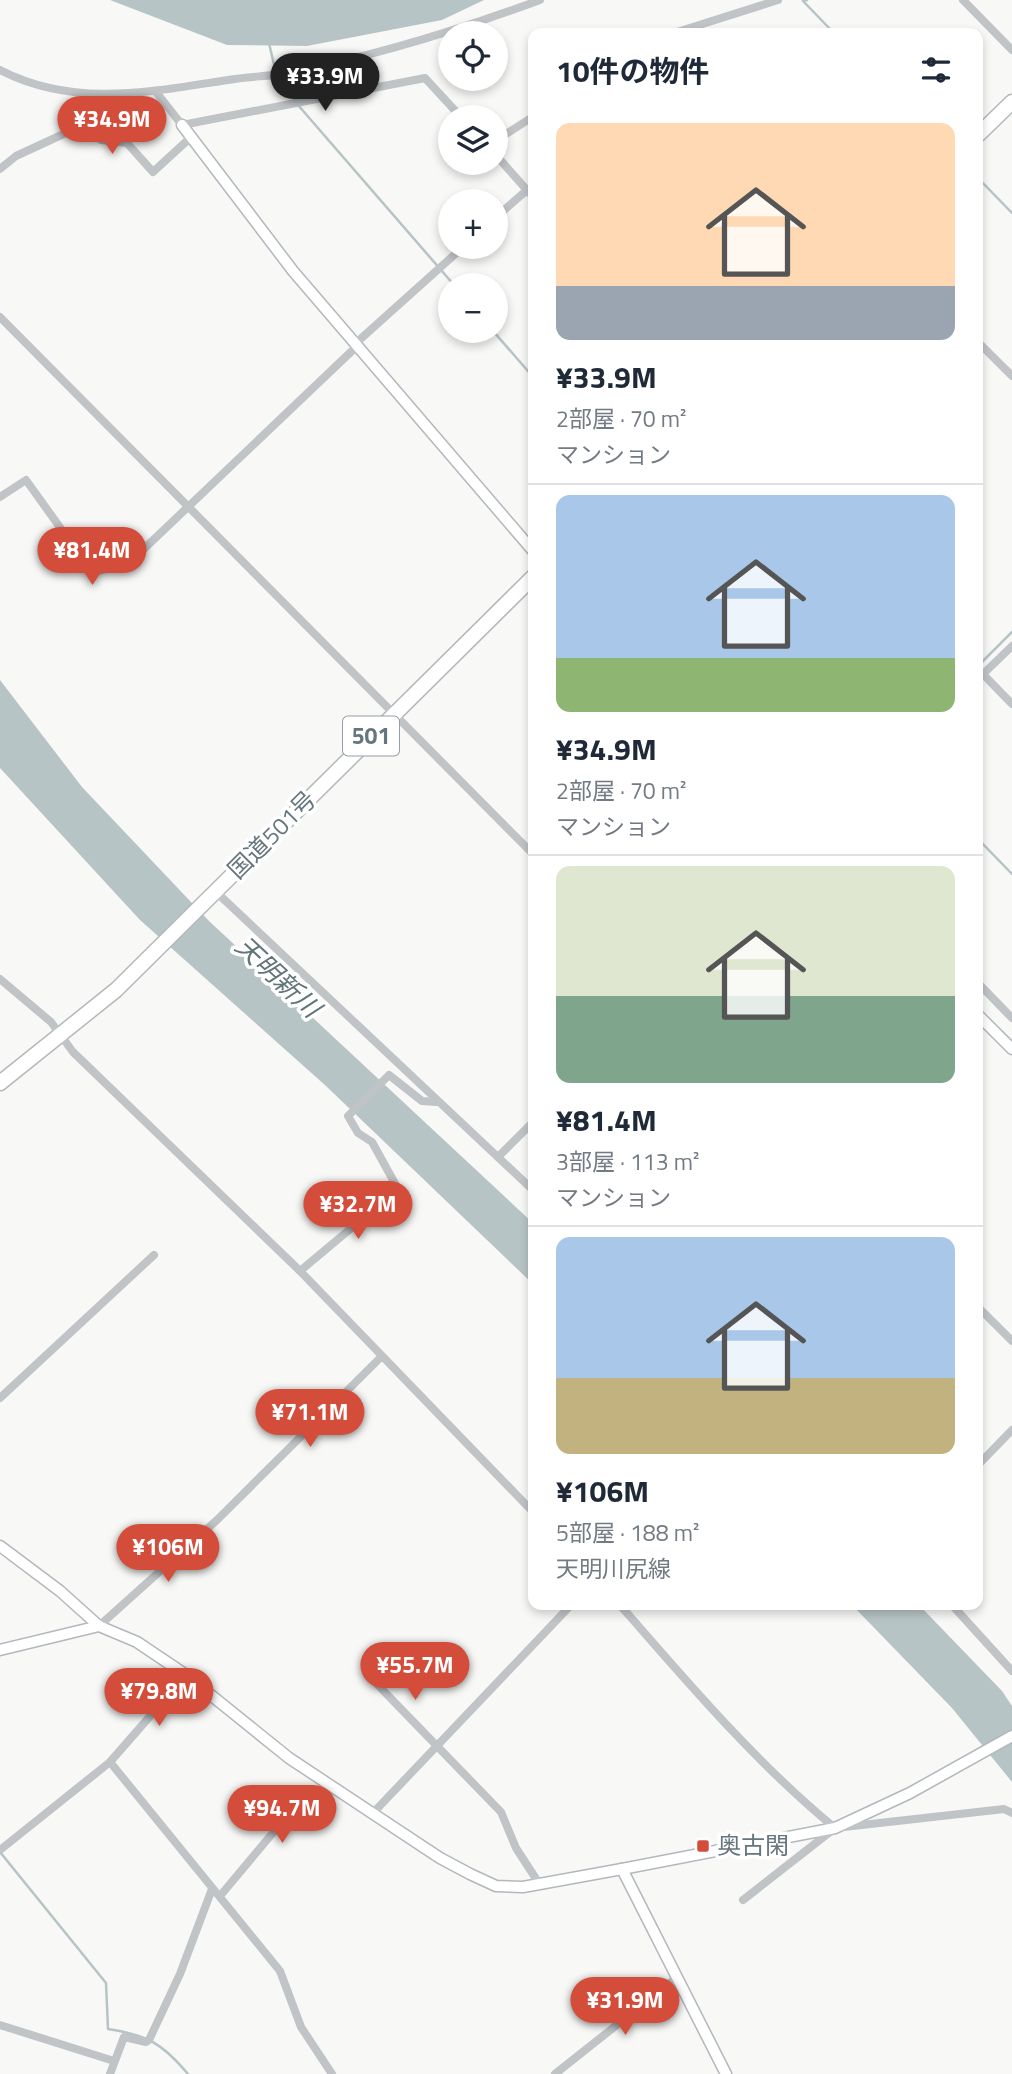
<!DOCTYPE html>
<html lang="ja">
<head>
<meta charset="utf-8">
<style>
	:root { --surface:#fff; --page:#f2f2f3; --text:#1f2937; --muted:#747a83; --line:#e0e1e3; --accent:#d44d3a }
	body { margin:0; font-family:"Titillium Web","Noto Sans JP",sans-serif; background:var(--page); color:var(--text); height:100vh; display:flex; flex-direction:column; font-size:26px; white-space:nowrap }
	* { box-sizing:border-box; margin:0 }
	p { font-size:23px; color:var(--muted) }
	.icon { flex:none; width:38px; height:38px; fill:none; stroke:currentColor; stroke-width:2; stroke-linecap:round; stroke-linejoin:round }
	.map { position:relative; flex:1; overflow:hidden }
	.drawer { position:absolute; left:528px; top:28px; width:455px; height:1582px; display:flex; flex-direction:column; background:var(--surface); border-radius:14px; box-shadow:0 4px 10px #0003 }
	.drawer>* { flex:none }
	.buttons { position:absolute; left:438px; top:21px; display:grid; gap:14px }
	.buttons a { display:grid; place-items:center; width:70px; height:70px; border-radius:50%; background:var(--surface); box-shadow:0 4px 10px #0003; font-size:35px }
	.price { position:absolute; translate:-50% -60px; padding:0 16px; border-radius:24px; background:var(--accent); color:#fff; font-size:23px; line-height:46px; filter:drop-shadow(0 2px 4px #0008) }
	.price::after { content:''; position:absolute; left:50%; top:42px; width:21px; height:16px; margin-left:-10px; background:inherit; clip-path:polygon(0 0,100% 0,50% 100%) }
	.price.selected { background:#222; color:#fff }
	ul { padding:0; list-style:none }
	li { display:grid; align-content:center; gap:14px; height:371px; padding:0 28px }
	li+li { border-top:2px solid var(--line) }
	li span { display:grid; place-items:center; height:217px; border-radius:14px; color:#555 }
	li>.icon { margin-inline-start:auto }
	span .icon { width:126px; height:126px; fill:#fffc; stroke-width:1 }
	li b { font-size:30px }
	h2 { display:flex; justify-content:space-between; align-items:center; height:84px; padding:0 28px; font-size:30px }
	.map>svg:first-child { display:block }
</style>
</head>
<body>
<div class="map">
<svg width="1012" height="2074" viewBox="0 0 1012 2074">
	<rect width="100%" height="100%" fill="#f8f8f6"/>
	<g fill="#b7c4c6">
		<path d="M110 0H484L442 20 307 46 227 45Z"/>
		<path d="M0 680 82 787 209 921 534 1224V1285L326 1086 140 920 0 768Z"/>
		<path d="M852 1605H919L1002 1691 1012 1706V1782L952 1708Z"/>
	</g>
	<g fill="none" stroke-linecap="round" stroke-linejoin="round">
		<g stroke="#b7c4c6" stroke-width="2.5">
			<path d="M807 0 803 1 834 33"/>
			<path d="M269 43 275 69 295 100"/>
			<path d="M298 105 454 285"/>
			<path d="M978 178 1012 213"/>
			<path d="M493 331 534 378"/>
			<path d="M978 666 1012 632"/>
			<path d="M978 839 1012 874"/>
			<path d="M0 1852 106 1983 108 2029C147 2035 162 2043 188 2074"/>
		</g>
		<g stroke="#b2b8bc" stroke-width="13">
			<g id="secondary">
				<path d="M182 125 293 271 534 552"/>
				<path d="M978 1015 1012 1049"/>
				<path d="M0 1546 60 1591 99 1626 137 1642 186 1675 289 1758 440 1858 470 1874 496 1886 523 1887 622 1869 726 2074"/>
				<path d="M0 1650 99 1626"/>
				<path d="M622 1869 835 1828 910 1793 1012 1736"/>
			</g>
		</g>
		<g stroke="#b3b8ba" stroke-width="17">
			<g id="highway">
				<path d="M978 135 1012 102"/>
				<path d="M0 1083 116 990 534 576"/>
			</g>
		</g>
		<g stroke="#c0c4c7" stroke-width="8">
			<path d="M963 0 1012 50"/>
			<path d="M674 33 778 0"/>
			<path d="M0 70C74 108 149 92 228 80 249 76 270 77 291 72 376 56 459 30 540 0"/>
			<path d="M156 92 182 125 425 78 461 117"/>
			<path d="M495 141 534 116"/>
			<path d="M495 154 534 198"/>
			<path d="M0 169 16 156 83 125 101 140 127 143 153 172 190 138"/>
			<path d="M495 218 527 190"/>
			<path d="M0 317 534 855"/>
			<path d="M978 342 1012 376"/>
			<path d="M0 497 26 480 92 572 128 564 355 348 356 343 463 247"/>
			<path d="M978 669 1012 704"/>
			<path d="M978 679 1012 646"/>
			<path d="M215 891 534 1191"/>
			<path d="M0 979 51 1022 73 1052 300 1271 534 1513"/>
			<path d="M978 983 1012 1018"/>
			<path d="M498 1157 534 1121"/>
			<path d="M300 1271 398 1189 372 1142 358 1133 348 1116 389 1075 422 1101 436 1102"/>
			<path d="M978 1307 1012 1341"/>
			<path d="M0 1398 154 1255"/>
			<path d="M978 1465 1012 1430"/>
			<path d="M620 1605C687 1682 756 1763 835 1828"/>
			<path d="M952 1605 1012 1671"/>
			<path d="M99 1626 217 1520 381 1357"/>
			<path d="M372 1679 501 1812 516 1848 540 1885"/>
			<path d="M110 1762 280 1971 301 2027 332 2074"/>
			<path d="M373 1813 571 1605"/>
			<path d="M0 1850 110 1762 186 1675"/>
			<path d="M220 1896 292 1810 309 1805 329 1784"/>
			<path d="M743 1900 835 1828 1004 1809 1012 1813"/>
			<path d="M0 2025 114 2061"/>
			<path d="M110 2074 124 2037 146 2042 149 2040 180 1974 212 1889"/>
			<path d="M555 2074 676 1978"/>
		</g>
		<use href="#secondary" stroke="#fff" stroke-width="10"/>
		<use href="#highway" stroke="#fff" stroke-width="14"/>
	</g>
	<rect fill="#d44d3a" stroke="#fff" stroke-width="2.5" x="696" y="1839" width="14" height="14" rx="3.5"/>
	<g text-anchor="middle" stroke-width="7" stroke-linejoin="round" paint-order="stroke">
		<rect fill="#fff" stroke="#949fa5" stroke-width="2" x="343" y="716.5" width="56" height="39" rx="5"/>
		<g font-size="23" font-weight="bold" fill="#66767e">
			<text x="371" y="744">501</text>
		</g>
		<g font-size="24" fill="#66767e" stroke="#fff">
			<text transform="translate(272 835) rotate(-45)" y="8">国道501号</text>
		</g>
		<g font-size="24" fill="#66767e" stroke="#fff" text-anchor="start">
			<text x="717" y="1854">奥古閑</text>
		</g>
		<g font-size="26" font-style="italic" fill="#607578" stroke="#fff">
			<text transform="translate(278 977) rotate(43)" y="9">天明新川</text>
		</g>
	</g>
</svg>
<div class="buttons">
<a><svg class="icon" aria-label="locate" viewBox="0 0 24 24"><circle cx="12" cy="12" r="6"/><path d="M12 2v4M12 18v4M2 12h4M18 12h4"/></svg></a>
<a><svg class="icon" aria-label="layers" viewBox="0 0 24 24"><path d="M12 4l9 5-9 5-9-5zM3 14l9 5 9-5"/></svg></a>
<a>+</a>
<a>−</a>
</div>
<b class="price selected" style="left:325px;top:113px">¥33.9M</b>
<b class="price" style="left:112px;top:156px">¥34.9M</b>
<b class="price" style="left:92px;top:587px">¥81.4M</b>
<b class="price" style="left:358px;top:1241px">¥32.7M</b>
<b class="price" style="left:310px;top:1449px">¥71.1M</b>
<b class="price" style="left:168px;top:1584px">¥106M</b>
<b class="price" style="left:415px;top:1702px">¥55.7M</b>
<b class="price" style="left:159px;top:1728px">¥79.8M</b>
<b class="price" style="left:282px;top:1845px">¥94.7M</b>
<b class="price" style="left:625px;top:2037px">¥31.9M</b>
<section class="drawer">
<h2>10件の物件<svg class="icon" aria-label="filters" viewBox="0 0 24 24"><path d="M4 7h16M4 17h16"/><circle cx="9" cy="7" r="2"/><circle cx="15" cy="17" r="2"/></svg></h2>
<ul>
<li><span style="background:linear-gradient(#ffd9b3 75%,#9aa5b1 0)"><svg class="icon" aria-label="home" viewBox="0 0 24 24"><path d="M3 11l9-7 9 7M6 9v11h12V9"/></svg></span><div><b>¥33.9M</b><p>2部屋 · 70 m²</p><p>マンション</p></div></li>
<li><span style="background:linear-gradient(#a9c7e8 75%,#8fb573 0)"><svg class="icon" aria-label="home" viewBox="0 0 24 24"><path d="M3 11l9-7 9 7M6 9v11h12V9"/></svg></span><div><b>¥34.9M</b><p>2部屋 · 70 m²</p><p>マンション</p></div></li>
<li><span style="background:linear-gradient(#dfe7d0 60%,#7fa58c 0)"><svg class="icon" aria-label="home" viewBox="0 0 24 24"><path d="M3 11l9-7 9 7M6 9v11h12V9"/></svg></span><div><b>¥81.4M</b><p>3部屋 · 113 m²</p><p>マンション</p></div></li>
<li><span style="background:linear-gradient(#a9c7e8 65%,#c2b280 0)"><svg class="icon" aria-label="home" viewBox="0 0 24 24"><path d="M3 11l9-7 9 7M6 9v11h12V9"/></svg></span><div><b>¥106M</b><p>5部屋 · 188 m²</p><p>天明川尻線</p></div></li>
</ul>
</section>
</div>
</body>
</html>
